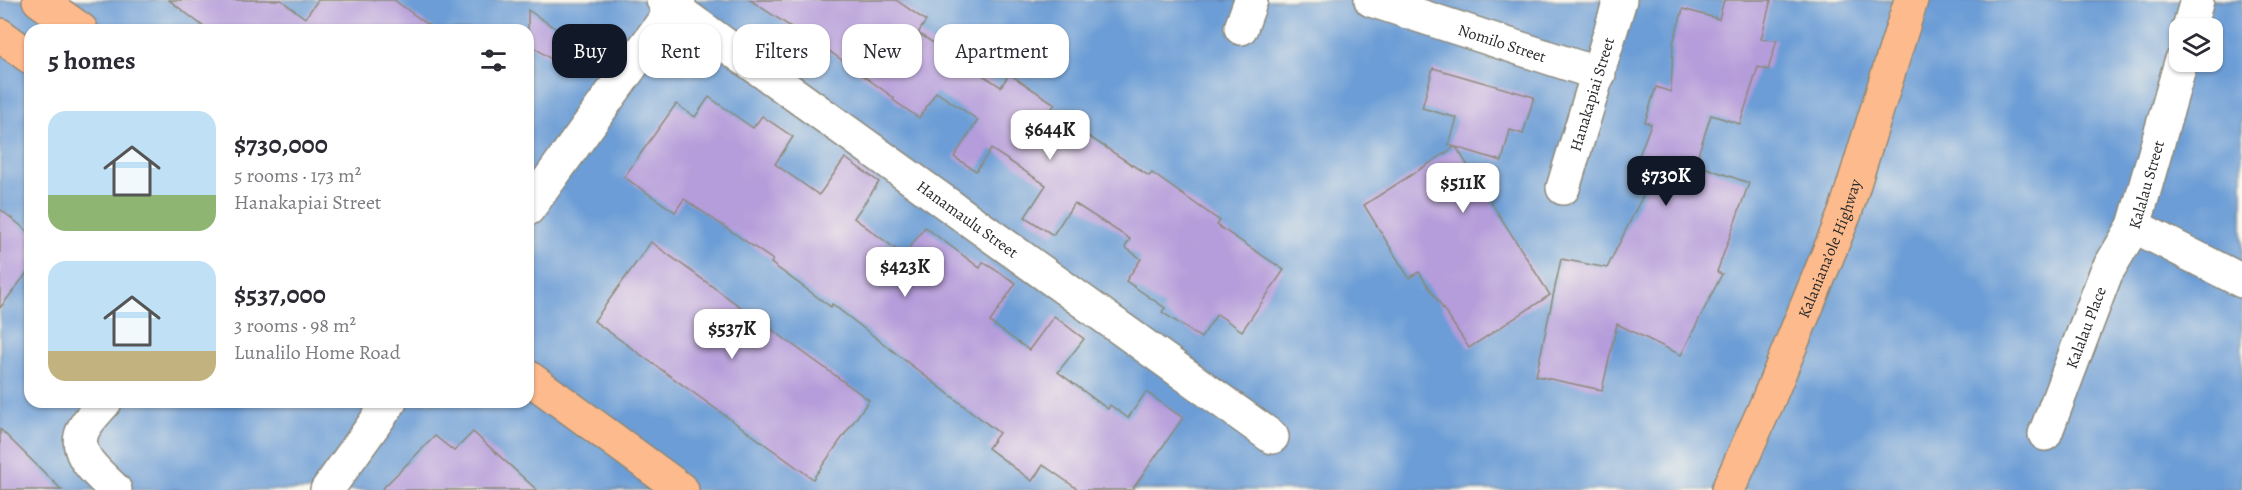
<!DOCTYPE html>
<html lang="en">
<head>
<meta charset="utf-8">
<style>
	:root { --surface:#fff; --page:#f2f2f3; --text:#2b2b33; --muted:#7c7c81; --accent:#111827 }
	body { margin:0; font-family:Alegreya,serif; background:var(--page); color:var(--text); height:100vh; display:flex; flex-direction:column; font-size:22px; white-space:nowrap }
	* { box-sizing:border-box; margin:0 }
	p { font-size:20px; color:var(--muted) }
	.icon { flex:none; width:33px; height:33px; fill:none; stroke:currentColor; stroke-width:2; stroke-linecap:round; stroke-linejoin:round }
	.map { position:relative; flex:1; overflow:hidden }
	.drawer { position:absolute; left:24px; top:24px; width:510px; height:384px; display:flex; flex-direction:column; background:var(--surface); border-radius:18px; box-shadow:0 2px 4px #0004 }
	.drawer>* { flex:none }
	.top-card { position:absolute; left:552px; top:24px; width:570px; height:54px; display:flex; gap:12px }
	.fabs { position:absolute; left:2169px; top:18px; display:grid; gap:12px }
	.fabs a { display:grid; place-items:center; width:54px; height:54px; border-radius:12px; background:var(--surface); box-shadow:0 2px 4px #0004; font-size:30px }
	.price { position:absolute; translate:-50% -51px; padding:0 14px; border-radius:12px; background:#fff; color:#222; font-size:20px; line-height:39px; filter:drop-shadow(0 2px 3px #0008) }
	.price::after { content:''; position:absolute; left:50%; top:36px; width:18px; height:14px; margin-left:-9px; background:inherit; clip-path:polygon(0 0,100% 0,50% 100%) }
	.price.current { background:var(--accent); color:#fff }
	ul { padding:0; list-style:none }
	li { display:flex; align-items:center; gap:18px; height:150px; padding:0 24px }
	li span { display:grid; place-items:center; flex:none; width:168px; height:120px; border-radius:18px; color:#555 }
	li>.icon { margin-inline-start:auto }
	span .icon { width:72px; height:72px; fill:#fffc; stroke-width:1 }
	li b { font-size:26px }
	h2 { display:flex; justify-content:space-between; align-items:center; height:72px; padding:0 24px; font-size:26px }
	.pill { padding:0 21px; border-radius:18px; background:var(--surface); box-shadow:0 2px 4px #0004; font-size:21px; line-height:54px }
	.pill.current { background:var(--accent); color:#fff }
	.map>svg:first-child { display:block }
</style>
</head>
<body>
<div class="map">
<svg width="2242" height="490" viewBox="0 0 2242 490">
	<rect width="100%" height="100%" fill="#fbf7ec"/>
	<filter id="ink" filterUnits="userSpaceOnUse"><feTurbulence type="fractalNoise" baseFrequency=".0167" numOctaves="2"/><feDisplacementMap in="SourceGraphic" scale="12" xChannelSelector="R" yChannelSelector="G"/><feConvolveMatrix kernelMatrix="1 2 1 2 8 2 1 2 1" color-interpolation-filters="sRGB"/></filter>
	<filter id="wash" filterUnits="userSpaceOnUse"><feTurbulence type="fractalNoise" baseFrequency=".008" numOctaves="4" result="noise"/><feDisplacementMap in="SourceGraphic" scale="24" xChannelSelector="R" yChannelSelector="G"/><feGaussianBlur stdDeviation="1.35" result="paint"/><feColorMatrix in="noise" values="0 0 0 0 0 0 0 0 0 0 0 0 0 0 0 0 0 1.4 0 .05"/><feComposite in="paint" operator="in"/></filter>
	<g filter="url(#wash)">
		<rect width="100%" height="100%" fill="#ede7cb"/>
		<path fill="#6c9dd6" stroke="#4c6480" stroke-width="1.5" fill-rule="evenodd" d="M0 0H2242V490H0ZM2180 28H2212V62H2180ZM30 30H528V402H30Z"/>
		<g id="blocks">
			<g fill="#b59cda">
				<path d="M169 0H281L305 18 318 0H394L435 30H208Z"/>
				<path d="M750 0H896L926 21 918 33 1001 87 1009 74 1055 104 1050 111 1149 176 1152 173 1220 221 1217 225 1284 270 1242 331 1217 314 1201 338 1162 312 1165 308 1126 281 1141 259 1125 247 1130 239 1074 203 1053 235 1025 217 1046 185 991 149 976 171 954 157 978 120 936 92 919 118 893 100 894 98 807 35 806 37Z"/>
				<path d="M1724 0H1771L1761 39 1777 40 1768 70 1758 67 1740 124 1711 115 1695 164 1749 183 1717 272 1722 274 1681 355 1617 324 1602 390 1536 376 1561 259 1607 268 1650 181 1632 174 1651 124 1645 122 1656 87 1671 92 1673 43 1683 9 1719 19Z"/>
				<path d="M528 10 567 36 551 59 528 43Z"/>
				<path d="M1433 68 1534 97 1523 134 1510 130 1502 161 1456 147 1550 295 1469 348 1419 272 1409 278 1364 205 1455 147 1449 145 1457 118 1422 108Z"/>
				<path d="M709 97 753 128 762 116 793 137 775 164 819 195 845 158 879 182 854 218 904 255 925 227 980 268 983 262 1016 283 990 322 1029 350 1054 316 1084 339 1058 372 1108 409 1110 405 1128 418 1146 392 1183 418 1132 490H1079L1043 465 1032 481 988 448 999 433 832 304 831 307 771 263 773 260 684 199 675 212 624 177 676 104 695 117Z"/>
				<path d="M0 209 30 233V269L0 308Z"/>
				<path d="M651 242 869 400 813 479 594 321Z"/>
				<path d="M0 429 62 490H0Z"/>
				<path d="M473 432 537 490H381L435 436 454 451Z"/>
			</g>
		</g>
	</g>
	<g filter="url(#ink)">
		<use href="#blocks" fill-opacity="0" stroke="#8c897b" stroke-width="1.5"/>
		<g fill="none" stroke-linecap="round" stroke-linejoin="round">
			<g stroke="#8c897b" stroke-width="36">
				<g id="minor">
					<path id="s1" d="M663 0 1272 437"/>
					<path id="s2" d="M1371 0 1599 74"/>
					<path d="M1241 28 1251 0"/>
					<path d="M2189 28 2197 0"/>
					<path id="s3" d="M1563 188 1620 0"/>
					<path d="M528 209 679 0"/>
					<path d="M2134 226 2242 281"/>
					<path d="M105 402C98 410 89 419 84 428 70 454 100 474 115 490"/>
					<path id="s4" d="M2045 434 2106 273 2134 226 2181 62"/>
					<path d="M327 490 390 402"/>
				</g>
			</g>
			<g stroke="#8c897b" stroke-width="36">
				<g id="major">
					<path d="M39 0 81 30"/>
					<path d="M0 35 30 57"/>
					<path d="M528 377 682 490"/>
					<path id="s5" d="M1728 490 1767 403 1845 213 1911 0"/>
				</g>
			</g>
			<use href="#minor" stroke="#fff" stroke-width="33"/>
			<use href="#major" stroke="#fcba8d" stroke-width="33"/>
		</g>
	</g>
	<g text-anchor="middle" stroke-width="4.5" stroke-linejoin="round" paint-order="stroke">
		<g font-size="16" fill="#2b2b2b" stroke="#fbf7ec">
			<text dy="6" stroke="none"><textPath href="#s2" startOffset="138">Nomilo Street</textPath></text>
			<text dy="6" stroke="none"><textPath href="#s3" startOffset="98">Hanakapiai Street</textPath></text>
			<text dy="6" stroke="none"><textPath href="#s4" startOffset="270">Kalalau Street</textPath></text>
			<text dy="6" stroke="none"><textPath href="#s1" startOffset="375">Hanamaulu Street</textPath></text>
			<text dy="6" stroke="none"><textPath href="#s5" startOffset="262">Kalaniana’ole Highway</textPath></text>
			<text dy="6" stroke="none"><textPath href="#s4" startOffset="114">Kalalau Place</textPath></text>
		</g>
	</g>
</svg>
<div class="fabs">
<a><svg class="icon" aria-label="layers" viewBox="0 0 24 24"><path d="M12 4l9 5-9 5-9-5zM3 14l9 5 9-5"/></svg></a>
</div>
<b class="price" style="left:1050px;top:161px">$644K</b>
<b class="price current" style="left:1666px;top:207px">$730K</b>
<b class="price" style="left:1463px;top:214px">$511K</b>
<b class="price" style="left:905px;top:298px">$423K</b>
<b class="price" style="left:732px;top:360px">$537K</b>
<div class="top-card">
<a class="pill current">Buy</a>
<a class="pill">Rent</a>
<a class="pill">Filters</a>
<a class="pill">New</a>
<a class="pill">Apartment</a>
</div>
<section class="drawer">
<h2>5 homes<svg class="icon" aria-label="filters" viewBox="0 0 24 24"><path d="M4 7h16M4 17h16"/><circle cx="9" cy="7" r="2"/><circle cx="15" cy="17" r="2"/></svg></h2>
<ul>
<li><span style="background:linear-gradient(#bfe0f5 70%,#8fb573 0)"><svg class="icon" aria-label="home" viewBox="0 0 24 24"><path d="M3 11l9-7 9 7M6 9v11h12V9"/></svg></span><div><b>$730,000</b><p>5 rooms · 173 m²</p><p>Hanakapiai Street</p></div></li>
<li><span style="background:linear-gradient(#bfe0f5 75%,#c2b280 0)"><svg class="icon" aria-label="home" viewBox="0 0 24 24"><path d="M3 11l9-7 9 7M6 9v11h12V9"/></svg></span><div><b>$537,000</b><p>3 rooms · 98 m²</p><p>Lunalilo Home Road</p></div></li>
</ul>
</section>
</div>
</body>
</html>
